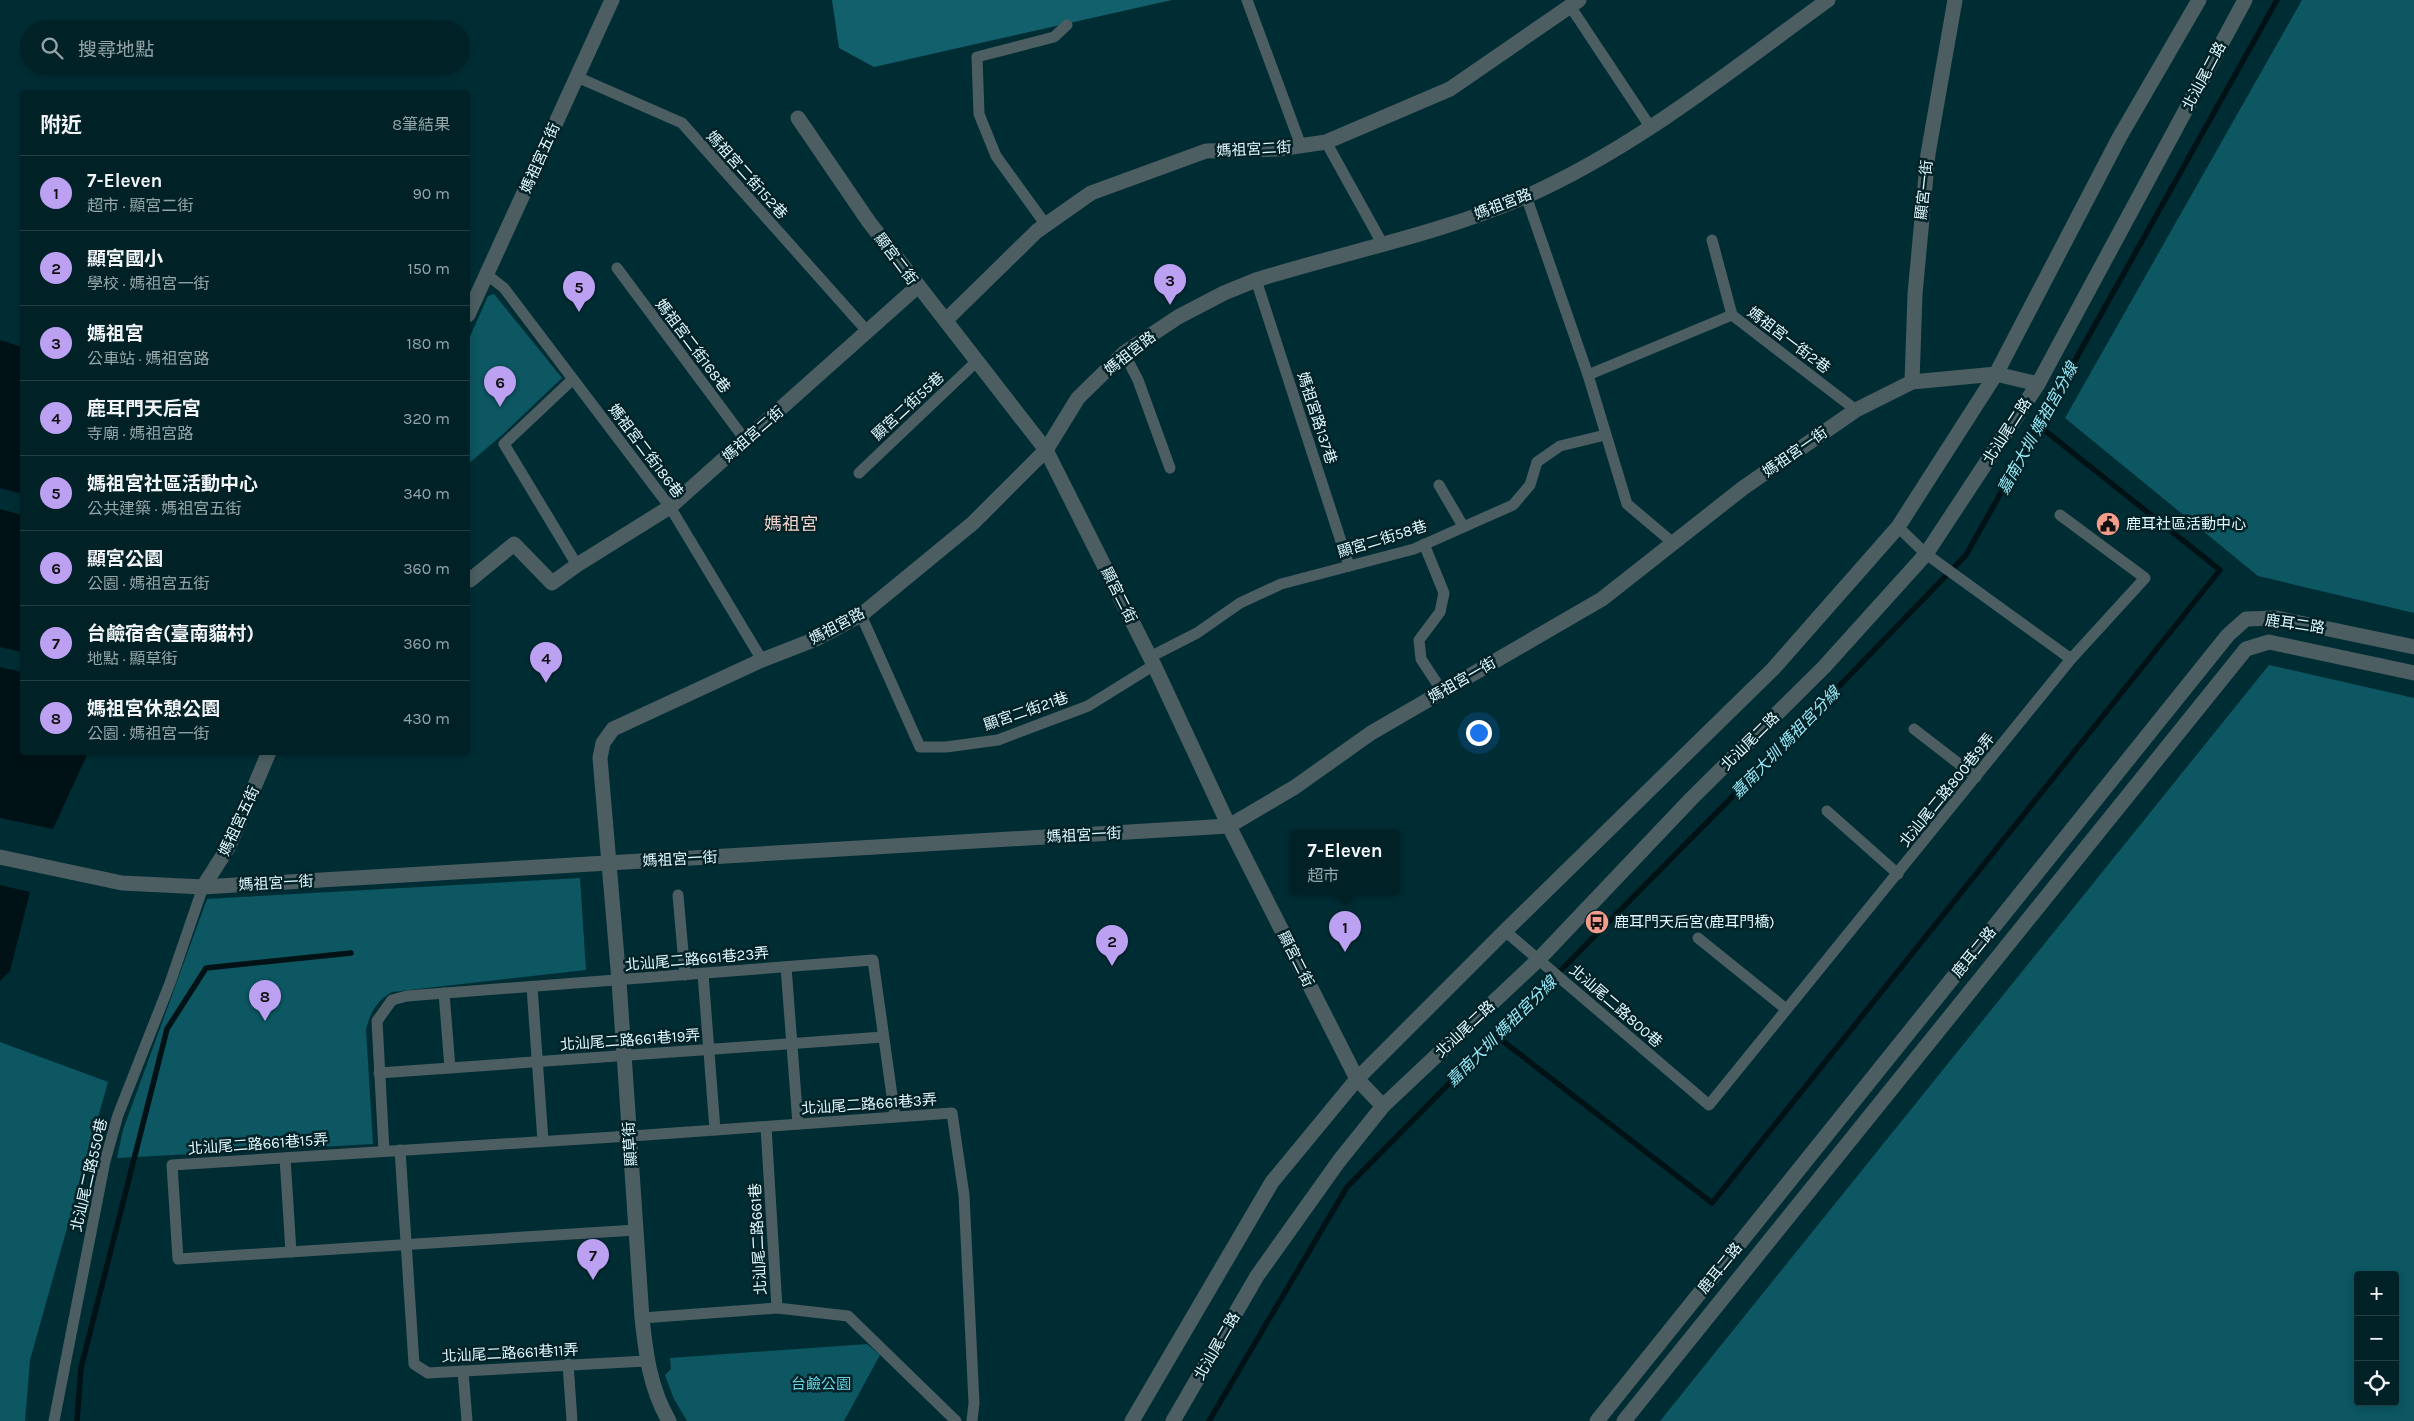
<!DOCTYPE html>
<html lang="zh-TW">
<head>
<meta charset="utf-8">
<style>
  :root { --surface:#002227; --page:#0e2f33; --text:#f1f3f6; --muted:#95a4a7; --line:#223f44; --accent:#bca0f2 }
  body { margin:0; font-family:Karla,"Noto Sans TC",sans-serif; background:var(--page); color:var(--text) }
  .controls { position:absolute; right:15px; bottom:15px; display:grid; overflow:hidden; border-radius:5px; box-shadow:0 2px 8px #0003 }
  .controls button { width:45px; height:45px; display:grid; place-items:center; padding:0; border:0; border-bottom:1px solid var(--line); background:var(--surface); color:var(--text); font:25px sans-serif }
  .you { position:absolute; left:1478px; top:732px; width:18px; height:18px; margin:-12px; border:4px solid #fff; border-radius:50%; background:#1a73e8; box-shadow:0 0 0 8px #1a73e833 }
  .badge { display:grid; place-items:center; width:32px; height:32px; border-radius:50%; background:var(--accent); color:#111; font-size:16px; font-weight:700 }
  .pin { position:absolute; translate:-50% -41px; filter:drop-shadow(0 1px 2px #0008) }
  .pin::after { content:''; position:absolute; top:26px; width:18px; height:15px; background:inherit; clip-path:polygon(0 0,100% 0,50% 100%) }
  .popup { position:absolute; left:1290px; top:830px; width:110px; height:65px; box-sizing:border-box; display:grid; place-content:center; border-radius:5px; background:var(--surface); filter:drop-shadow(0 1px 4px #0005); font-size:16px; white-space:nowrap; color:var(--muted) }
  .popup b { font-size:19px; color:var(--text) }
  .popup::after { content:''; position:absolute; left:50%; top:100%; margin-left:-10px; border:10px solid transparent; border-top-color:var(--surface) }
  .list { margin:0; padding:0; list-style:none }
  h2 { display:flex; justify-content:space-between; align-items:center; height:65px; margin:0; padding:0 20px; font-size:21px }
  h2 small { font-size:16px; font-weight:400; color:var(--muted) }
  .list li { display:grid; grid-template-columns:32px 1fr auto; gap:15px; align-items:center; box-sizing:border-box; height:75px; padding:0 20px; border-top:1px solid var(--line) }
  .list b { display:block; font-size:19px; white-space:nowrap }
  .list p { margin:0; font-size:16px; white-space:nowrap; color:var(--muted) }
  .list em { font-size:16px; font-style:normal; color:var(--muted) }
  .icon { flex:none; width:28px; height:28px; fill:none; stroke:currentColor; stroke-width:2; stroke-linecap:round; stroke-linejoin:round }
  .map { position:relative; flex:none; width:2414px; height:1421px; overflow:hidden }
  .search { position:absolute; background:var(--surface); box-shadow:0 2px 8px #0003; left:20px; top:20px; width:450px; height:55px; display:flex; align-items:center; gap:12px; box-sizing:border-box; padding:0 18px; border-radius:28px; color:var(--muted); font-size:19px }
  .panel { position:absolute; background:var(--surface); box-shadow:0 2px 8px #0003; left:20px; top:90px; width:450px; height:665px; border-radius:5px }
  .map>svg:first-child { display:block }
  .green { fill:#0c5762; fill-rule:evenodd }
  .forest { fill:#12606c }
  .water { fill:#001216 }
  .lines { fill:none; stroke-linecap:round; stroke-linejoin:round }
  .stream { stroke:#001216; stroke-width:5.5 }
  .service { stroke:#4c5e61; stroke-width:11 }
  .minor { stroke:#4c5e61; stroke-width:15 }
  .tertiary { stroke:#4c5e61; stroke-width:15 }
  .labels { text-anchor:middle; stroke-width:5; stroke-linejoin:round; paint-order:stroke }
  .street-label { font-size:15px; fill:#e2f8fd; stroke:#012227 }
  .poi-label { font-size:15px; fill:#e2f8fd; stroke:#012227; text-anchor:start }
  .park-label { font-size:15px; fill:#66d2e5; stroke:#012227 }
  .water-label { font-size:16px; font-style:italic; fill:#98e9f8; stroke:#012227 }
  .quarter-label { font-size:18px; fill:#f6d4cd; stroke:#012227 }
</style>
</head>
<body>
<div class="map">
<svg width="2414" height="1421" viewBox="0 0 2414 1421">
  <rect width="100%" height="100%" fill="#002d34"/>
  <g class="green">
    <polygon points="2302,0 2414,0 2414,613 2258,576 2065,418"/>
    <polygon points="494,294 562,378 501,436 468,464 468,341 488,296"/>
    <path d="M 2269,665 L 2414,698 L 2414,1421 L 1660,1421 ZM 2358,1275 L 2395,1275 L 2395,1402 L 2358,1402 Z"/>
    <path d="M 580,878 L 586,970 L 392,992 C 376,1001 371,1012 366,1029 L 373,1144 L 117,1158 L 123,1130 L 207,899 Z"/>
    <polygon points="0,1042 108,1082 30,1360 25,1421 0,1421"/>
    <polygon points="867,1344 880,1355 844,1421 687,1421 674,1399 665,1375 671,1369 670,1358"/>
  </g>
  <polygon class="forest" points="832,0 1172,0 874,67 839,48"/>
  <g class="water">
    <polygon points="0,340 22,347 22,494 0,488"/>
    <polygon points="0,509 22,515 22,652 0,647"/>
    <polygon points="0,667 22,672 22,752 88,753 53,829 0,818"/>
    <polygon points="0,885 30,892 10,971 0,981"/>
  </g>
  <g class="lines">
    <g class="stream">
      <polyline points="1495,1035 1712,1203 2220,570 2038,425"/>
      <polyline points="77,1421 81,1368 167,1029 206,968 351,953"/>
      <polyline points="1209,1421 1347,1187 1730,799 1966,555 2277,0"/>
    </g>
    <g class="service">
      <polyline points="1247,0 1301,146"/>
      <polyline points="1570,6 1651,128"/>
      <polyline points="577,77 682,123 867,331"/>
      <polyline points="1326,142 1382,243"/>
      <polyline points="1526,196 1588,375 1627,504 1672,542"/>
      <polyline points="1046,225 996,156 979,114 977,57 1054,37 1067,25"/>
      <polyline points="1712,240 1732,315"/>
      <polyline points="617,268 746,441"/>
      <polyline points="486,274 504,288 670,507 762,660"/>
      <polyline points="1256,280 1349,566"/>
      <polyline points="1124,353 1138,380 1170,468"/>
      <polyline points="1588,375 1732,315 1856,410"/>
      <polyline points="573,379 504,444 577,565"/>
      <polyline points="859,473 977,361"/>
      <polyline points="1439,485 1463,526"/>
      <polyline points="1898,527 1926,554 2071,659"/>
      <polyline points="1424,544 1444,593 1440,612 1419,640 1421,659 1442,691"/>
      <polyline points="861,615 920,747 946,747 998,740 1088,706 1154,665"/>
      <polyline points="1150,657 1197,633 1240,603 1281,584 1414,549 1513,505 1530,485 1537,462 1560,446 1605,435"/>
      <polyline points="1914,729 1976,777"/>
      <polyline points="1827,811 1898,874"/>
      <polyline points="678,895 685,975"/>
      <polyline points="1505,931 1709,1105 2071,659 2145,578 2060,515"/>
      <polyline points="1698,938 1786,1009"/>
      <polyline points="786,967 798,1124"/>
      <polyline points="703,974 715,1130"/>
      <polyline points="532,987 543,1141"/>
      <polyline points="444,993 450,1068"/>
      <polyline points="379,1073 883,1037"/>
      <polyline points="766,1127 777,1308 848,1316 956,1421"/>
      <polyline points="400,1150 414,1364 428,1373 646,1361"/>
      <polyline points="384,1151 377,1021 392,1000 407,996 873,960 895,1117"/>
      <polyline points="285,1158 291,1252"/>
      <polyline points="636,1230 178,1259 172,1165 646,1135 952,1113 964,1195 974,1403 972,1421"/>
      <polyline points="642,1318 777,1308"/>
      <polyline points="568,1364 572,1421"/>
      <polyline points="463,1371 467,1421"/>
      <polyline points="54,1421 105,1161 118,1115 170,983 203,887"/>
    </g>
    <g class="minor">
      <polyline points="798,118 869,222 1046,450 1154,665 1229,826 1357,1079 1383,1106"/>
      <polyline points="468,315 612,0"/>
      <polyline points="946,320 1037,231 1091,193 1206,151 1279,149 1326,142 1450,89 1579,0"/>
      <polyline points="1912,382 1915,294 1928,154 1955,0"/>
      <polyline points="468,577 470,580 514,544 552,583 577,565 670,507 917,287"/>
      <polyline points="0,857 122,883 203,887 1229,826 1295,787 1371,733 1602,599 1743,488 1856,410 1912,382 1996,374 2038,384"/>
      <polyline points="203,887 229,846 269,752"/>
      <path d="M 669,1421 C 650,1388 646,1355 642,1318 L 619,981 L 600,758 L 603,743 L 613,729 L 762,660 L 816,639 L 861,615 L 973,523 L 1046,450 L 1078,398 L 1124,353 L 1178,317 L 1224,293 L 1256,280 C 1345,252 1440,234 1527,196 C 1637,147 1731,70 1828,0"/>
      <polyline points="1597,1421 2228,635 2246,619 2276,618 2414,647"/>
      <polyline points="1624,1421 2246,649 2269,642 2414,673"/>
    </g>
    <g class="tertiary">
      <polyline points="1132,1421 1272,1182 1357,1079 1505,931 1773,669 1898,527 1996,374 2119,138 2199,0"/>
      <polyline points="1173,1421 1257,1276 1339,1161 1383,1106 1539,959 1691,799 1824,667 1926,554 2038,384 2245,0"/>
    </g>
  </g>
  <defs>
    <g id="civic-disc" transform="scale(1.25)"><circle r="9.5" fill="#f59d8d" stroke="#012227"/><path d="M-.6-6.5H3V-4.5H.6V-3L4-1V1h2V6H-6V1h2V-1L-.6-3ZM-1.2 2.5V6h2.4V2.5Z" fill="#111"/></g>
    <g id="bus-disc" transform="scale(1.25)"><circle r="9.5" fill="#f59d8d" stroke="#012227"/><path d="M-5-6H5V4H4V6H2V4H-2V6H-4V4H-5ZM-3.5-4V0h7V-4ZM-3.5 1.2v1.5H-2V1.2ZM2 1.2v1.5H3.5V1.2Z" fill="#111"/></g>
  </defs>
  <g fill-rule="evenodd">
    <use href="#civic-disc" x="2108" y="524"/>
    <use href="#bus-disc" x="1597" y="922"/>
  </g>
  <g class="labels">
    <g class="street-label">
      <text transform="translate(2204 76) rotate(-62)" y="5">北汕尾二路</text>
      <text transform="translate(1254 149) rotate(-3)" y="5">媽祖宮二街</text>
      <text transform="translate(540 158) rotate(-66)" y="5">媽祖宮五街</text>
      <text transform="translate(747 175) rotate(48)" y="5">媽祖宮二街152巷</text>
      <text transform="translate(1924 190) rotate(-84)" y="5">顯宮一街</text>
      <text transform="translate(1503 204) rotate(-21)" y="5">媽祖宮路</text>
      <text transform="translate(896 259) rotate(53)" y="5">顯宮二街</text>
      <text transform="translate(1789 340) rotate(37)" y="5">媽祖宮一街2巷</text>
      <text transform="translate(693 346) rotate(53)" y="5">媽祖宮二街168巷</text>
      <text transform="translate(1130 353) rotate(-38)" y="5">媽祖宮路</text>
      <text transform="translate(908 406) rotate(-43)" y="5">顯宮二街55巷</text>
      <text transform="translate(1317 418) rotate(72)" y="5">媽祖宮路137巷</text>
      <text transform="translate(2007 431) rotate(-57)" y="5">北汕尾二路</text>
      <text transform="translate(753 434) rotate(-41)" y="5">媽祖宮二街</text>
      <text transform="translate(646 451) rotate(53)" y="5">媽祖宮二街186巷</text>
      <text transform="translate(1795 452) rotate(-35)" y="5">媽祖宮一街</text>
      <text transform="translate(1382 539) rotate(-17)" y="5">顯宮二街58巷</text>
      <text transform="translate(1119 595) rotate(63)" y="5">顯宮二街</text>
      <text transform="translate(2295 624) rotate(8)" y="5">鹿耳二路</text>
      <text transform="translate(837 626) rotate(-28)" y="5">媽祖宮路</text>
      <text transform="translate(1462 680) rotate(-30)" y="5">媽祖宮一街</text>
      <text transform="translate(1026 711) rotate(-19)" y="5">顯宮二街21巷</text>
      <text transform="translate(1750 741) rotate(-45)" y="5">北汕尾二路</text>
      <text transform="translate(1947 790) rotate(-51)" y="5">北汕尾二路800巷9弄</text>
      <text transform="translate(239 821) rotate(-65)" y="5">媽祖宮五街</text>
      <text transform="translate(1084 835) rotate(-3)" y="5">媽祖宮一街</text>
      <text transform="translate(680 859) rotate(-3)" y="5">媽祖宮一街</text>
      <text transform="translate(276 883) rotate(-3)" y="5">媽祖宮一街</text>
      <text transform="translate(1974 952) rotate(-51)" y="5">鹿耳二路</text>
      <text transform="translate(697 959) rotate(-5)" y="5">北汕尾二路661巷23弄</text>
      <text transform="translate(1296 959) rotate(63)" y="5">顯宮二街</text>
      <text transform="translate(1616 1006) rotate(41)" y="5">北汕尾二路800巷</text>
      <text transform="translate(1465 1029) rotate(-43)" y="5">北汕尾二路</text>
      <text transform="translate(630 1040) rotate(-4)" y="5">北汕尾二路661巷19弄</text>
      <text transform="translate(869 1104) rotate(-4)" y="5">北汕尾二路661巷3弄</text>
      <text transform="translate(258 1144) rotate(-4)" y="5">北汕尾二路661巷15弄</text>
      <text transform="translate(630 1144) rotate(-94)" y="5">顯草街</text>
      <text transform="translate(89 1175) rotate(-77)" y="5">北汕尾二路550巷</text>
      <text transform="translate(758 1239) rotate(-93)" y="5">北汕尾二路661巷</text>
      <text transform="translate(1720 1268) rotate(-51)" y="5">鹿耳二路</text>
      <text transform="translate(1217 1346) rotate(-60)" y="5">北汕尾二路</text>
      <text transform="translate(510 1353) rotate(-3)" y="5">北汕尾二路661巷11弄</text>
    </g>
    <g class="poi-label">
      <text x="2126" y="529">鹿耳社區活動中心</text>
      <text x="1614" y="927">鹿耳門天后宮(鹿耳門橋)</text>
    </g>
    <g class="park-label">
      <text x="821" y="1389">台鹼公園</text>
    </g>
    <g class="water-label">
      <text transform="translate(2037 428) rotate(-61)" y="6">嘉南大圳 媽祖宮分線</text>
      <text transform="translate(1785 742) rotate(-46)" y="6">嘉南大圳 媽祖宮分線</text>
      <text transform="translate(1501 1031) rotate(-45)" y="6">嘉南大圳 媽祖宮分線</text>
    </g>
    <g class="quarter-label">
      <text x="791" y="530">媽祖宮</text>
    </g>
  </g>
</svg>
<div class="controls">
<button>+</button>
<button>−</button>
<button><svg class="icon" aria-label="locate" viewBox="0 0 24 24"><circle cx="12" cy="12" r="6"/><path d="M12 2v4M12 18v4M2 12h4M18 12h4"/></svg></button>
</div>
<div class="you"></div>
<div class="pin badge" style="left:1345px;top:952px">1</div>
<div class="popup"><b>7-Eleven</b>超市</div>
<div class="pin badge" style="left:1112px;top:966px">2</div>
<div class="pin badge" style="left:1170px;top:305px">3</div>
<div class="pin badge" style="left:546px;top:683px">4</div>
<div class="pin badge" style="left:579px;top:312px">5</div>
<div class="pin badge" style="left:500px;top:407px">6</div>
<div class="pin badge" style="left:593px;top:1280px">7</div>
<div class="pin badge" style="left:265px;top:1021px">8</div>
<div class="search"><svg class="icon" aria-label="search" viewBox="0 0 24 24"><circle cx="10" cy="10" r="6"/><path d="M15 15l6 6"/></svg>搜尋地點</div>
<section class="panel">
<h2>附近<small>8筆結果</small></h2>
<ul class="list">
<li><span class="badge">1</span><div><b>7-Eleven</b><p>超市 · 顯宮二街</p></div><em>90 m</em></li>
<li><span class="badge">2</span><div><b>顯宮國小</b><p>學校 · 媽祖宮一街</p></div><em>150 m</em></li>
<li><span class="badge">3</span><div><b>媽祖宮</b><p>公車站 · 媽祖宮路</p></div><em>180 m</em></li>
<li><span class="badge">4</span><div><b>鹿耳門天后宮</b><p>寺廟 · 媽祖宮路</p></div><em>320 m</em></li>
<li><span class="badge">5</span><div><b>媽祖宮社區活動中心</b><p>公共建築 · 媽祖宮五街</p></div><em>340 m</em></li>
<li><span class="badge">6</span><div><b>顯宮公園</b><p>公園 · 媽祖宮五街</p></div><em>360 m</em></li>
<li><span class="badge">7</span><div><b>台鹼宿舍(臺南貓村)</b><p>地點 · 顯草街</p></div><em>360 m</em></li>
<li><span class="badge">8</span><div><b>媽祖宮休憩公園</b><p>公園 · 媽祖宮一街</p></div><em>430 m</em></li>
</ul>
</section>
</div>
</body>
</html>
